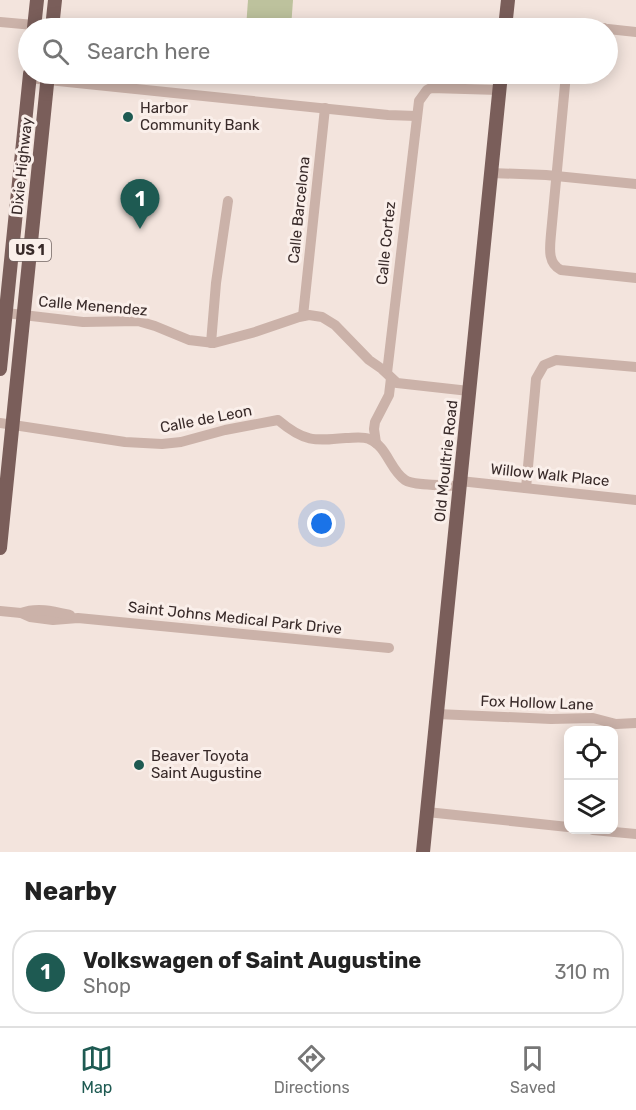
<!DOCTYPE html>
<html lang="en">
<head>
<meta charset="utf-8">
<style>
  :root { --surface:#fff; --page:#f2f2f2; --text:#222; --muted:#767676; --line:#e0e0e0; --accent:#1e5a52 }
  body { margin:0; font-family:Rubik,sans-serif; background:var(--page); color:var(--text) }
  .controls { position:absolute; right:18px; bottom:18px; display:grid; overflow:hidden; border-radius:12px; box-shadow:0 3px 15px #0003 }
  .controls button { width:54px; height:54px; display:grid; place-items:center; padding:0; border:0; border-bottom:2px solid var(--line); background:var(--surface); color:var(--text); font:30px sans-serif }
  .you { position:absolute; left:322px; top:524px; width:21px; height:21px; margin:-15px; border:4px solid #fff; border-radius:50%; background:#1a73e8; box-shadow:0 0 0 9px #1a73e833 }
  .badge { display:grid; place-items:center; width:39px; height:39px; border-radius:50%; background:var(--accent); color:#fff; font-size:20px; font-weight:700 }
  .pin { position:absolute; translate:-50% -50px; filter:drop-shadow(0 2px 3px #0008) }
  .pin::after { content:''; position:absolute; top:32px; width:21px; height:18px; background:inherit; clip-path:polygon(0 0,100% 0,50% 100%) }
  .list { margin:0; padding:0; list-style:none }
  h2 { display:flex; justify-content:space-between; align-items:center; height:78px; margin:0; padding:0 24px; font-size:26px }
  h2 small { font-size:20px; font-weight:400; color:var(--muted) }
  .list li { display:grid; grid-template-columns:39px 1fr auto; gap:18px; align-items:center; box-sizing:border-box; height:84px; margin:0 12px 12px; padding:0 12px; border:2px solid var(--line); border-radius:24px }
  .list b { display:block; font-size:22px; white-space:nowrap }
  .list p { margin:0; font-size:20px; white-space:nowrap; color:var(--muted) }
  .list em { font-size:20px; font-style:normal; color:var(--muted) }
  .icon { flex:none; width:33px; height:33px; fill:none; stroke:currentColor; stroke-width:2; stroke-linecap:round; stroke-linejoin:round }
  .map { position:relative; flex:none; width:636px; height:852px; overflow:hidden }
  .search { position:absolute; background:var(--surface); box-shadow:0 3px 15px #0003; left:18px; right:18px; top:18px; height:66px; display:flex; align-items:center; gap:15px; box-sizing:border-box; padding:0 21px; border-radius:33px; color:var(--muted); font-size:22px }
  .sheet { height:174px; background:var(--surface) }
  nav { display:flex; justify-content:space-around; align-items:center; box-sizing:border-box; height:84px; border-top:2px solid var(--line); background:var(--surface); font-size:16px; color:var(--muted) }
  nav a { display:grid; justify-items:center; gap:3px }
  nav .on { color:var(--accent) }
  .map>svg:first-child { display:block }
  .green { fill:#bdc29d }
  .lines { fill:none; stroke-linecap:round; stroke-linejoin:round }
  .minor { stroke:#cbb2a9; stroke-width:10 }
  .major { stroke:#7a5e5a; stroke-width:14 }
  .poi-dot { fill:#1e5a52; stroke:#faefea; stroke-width:2 }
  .labels { text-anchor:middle; stroke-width:6; stroke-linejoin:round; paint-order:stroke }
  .shield { fill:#faefea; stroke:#726563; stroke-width:1.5 }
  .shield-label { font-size:14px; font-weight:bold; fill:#382a29 }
  .poi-label { font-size:15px; fill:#382a29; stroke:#faefea; text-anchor:start }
  .street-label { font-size:15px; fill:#382a29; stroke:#faefea }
</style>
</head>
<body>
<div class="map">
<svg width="636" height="852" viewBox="0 0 636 852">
  <rect width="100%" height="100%" fill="#f3e4dd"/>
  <polygon class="green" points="248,0 293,0 291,28 246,28"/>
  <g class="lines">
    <g class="minor">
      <polyline points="0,22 34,25"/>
      <polyline points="584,28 604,28"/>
      <polyline points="608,29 636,32"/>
      <path d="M 566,74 L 551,234 C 550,247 547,263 561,270 L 636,278"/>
      <polyline points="29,78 388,115 416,116"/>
      <polyline points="491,173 546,175 636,184"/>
      <polyline points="6,313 83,322 138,321 155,326 189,340 214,343 255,332 299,317 309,315 322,317 335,325 369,360 382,369 397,383 469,391"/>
      <polyline points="303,316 325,108"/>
      <polyline points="211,343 216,283 228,201"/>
      <polyline points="387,373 419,101 427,90 431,88 499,90"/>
      <path d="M 0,423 L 125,442 L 162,444 L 181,442 L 225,430 L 278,420 C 304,442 314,441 346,438 C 353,438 362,436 369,439 C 387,446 390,470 405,480 C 414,486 448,485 460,486"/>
      <polyline points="376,443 374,429 375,422 389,395 391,378"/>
      <polyline points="460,481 636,500"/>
      <polyline points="526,488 535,391 536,379 544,365 556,360 636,367"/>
      <polyline points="0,611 21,613 30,617 53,620 78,618 389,648"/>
      <path d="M 21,613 C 37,607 53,611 70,615"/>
      <polyline points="437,714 551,719 593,718 616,724 636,723"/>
      <polyline points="427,812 568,827"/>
      <polyline points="593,830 636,834"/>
    </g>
    <g class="major">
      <polyline points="34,28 37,0"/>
      <polyline points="52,28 55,0"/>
      <polyline points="505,28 508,0"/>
      <polyline points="0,369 30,74"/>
      <polyline points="0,548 48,74"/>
      <polyline points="423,852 501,74"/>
    </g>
  </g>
  <g class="poi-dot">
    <circle cx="128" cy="117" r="6"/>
    <circle cx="139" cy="765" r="6"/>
  </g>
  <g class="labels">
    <rect class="shield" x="9" y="239" width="42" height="22" rx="4.5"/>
    <g class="shield-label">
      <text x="30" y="255">US 1</text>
    </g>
    <g class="poi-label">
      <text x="140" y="113">Harbor<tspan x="140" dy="17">Community Bank</tspan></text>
      <text x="151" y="761">Beaver Toyota<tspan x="151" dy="17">Saint Augustine</tspan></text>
    </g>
    <g class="street-label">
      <text transform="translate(22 166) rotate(-84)" y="5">Dixie Highway</text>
      <text transform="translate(299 210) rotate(-84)" y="5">Calle Barcelona</text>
      <text transform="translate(386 243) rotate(-84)" y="5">Calle Cortez</text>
      <text transform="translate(93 306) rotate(5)" y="5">Calle Menendez</text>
      <text transform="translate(206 419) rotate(-11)" y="5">Calle de Leon</text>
      <text transform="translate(446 461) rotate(-84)" y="5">Old Moultrie Road</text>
      <text transform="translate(550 475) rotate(6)" y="5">Willow Walk Place</text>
      <text transform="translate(235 618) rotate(6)" y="5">Saint Johns Medical Park Drive</text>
      <text transform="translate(537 703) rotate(2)" y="5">Fox Hollow Lane</text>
    </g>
  </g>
</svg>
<div class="controls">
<button><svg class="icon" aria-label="locate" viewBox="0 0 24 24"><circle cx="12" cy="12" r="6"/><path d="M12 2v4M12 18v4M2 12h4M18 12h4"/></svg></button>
<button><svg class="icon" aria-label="layers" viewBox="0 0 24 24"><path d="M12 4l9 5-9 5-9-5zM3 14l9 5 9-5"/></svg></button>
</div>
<div class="you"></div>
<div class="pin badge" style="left:140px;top:229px">1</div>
<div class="search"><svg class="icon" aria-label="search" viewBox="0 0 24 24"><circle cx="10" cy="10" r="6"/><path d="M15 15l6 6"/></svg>Search here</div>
</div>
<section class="sheet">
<h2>Nearby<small></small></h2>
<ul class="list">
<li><span class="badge">1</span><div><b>Volkswagen of Saint Augustine</b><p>Shop</p></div><em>310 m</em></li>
</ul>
</section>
<nav>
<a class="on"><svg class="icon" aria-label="map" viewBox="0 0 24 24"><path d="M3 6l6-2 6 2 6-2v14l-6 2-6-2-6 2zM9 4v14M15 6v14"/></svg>Map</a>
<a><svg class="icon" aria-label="directions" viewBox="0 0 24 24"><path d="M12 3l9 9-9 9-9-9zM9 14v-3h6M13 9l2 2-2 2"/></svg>Directions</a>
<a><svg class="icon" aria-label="saved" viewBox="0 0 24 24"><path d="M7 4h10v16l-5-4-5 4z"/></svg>Saved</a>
</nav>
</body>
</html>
